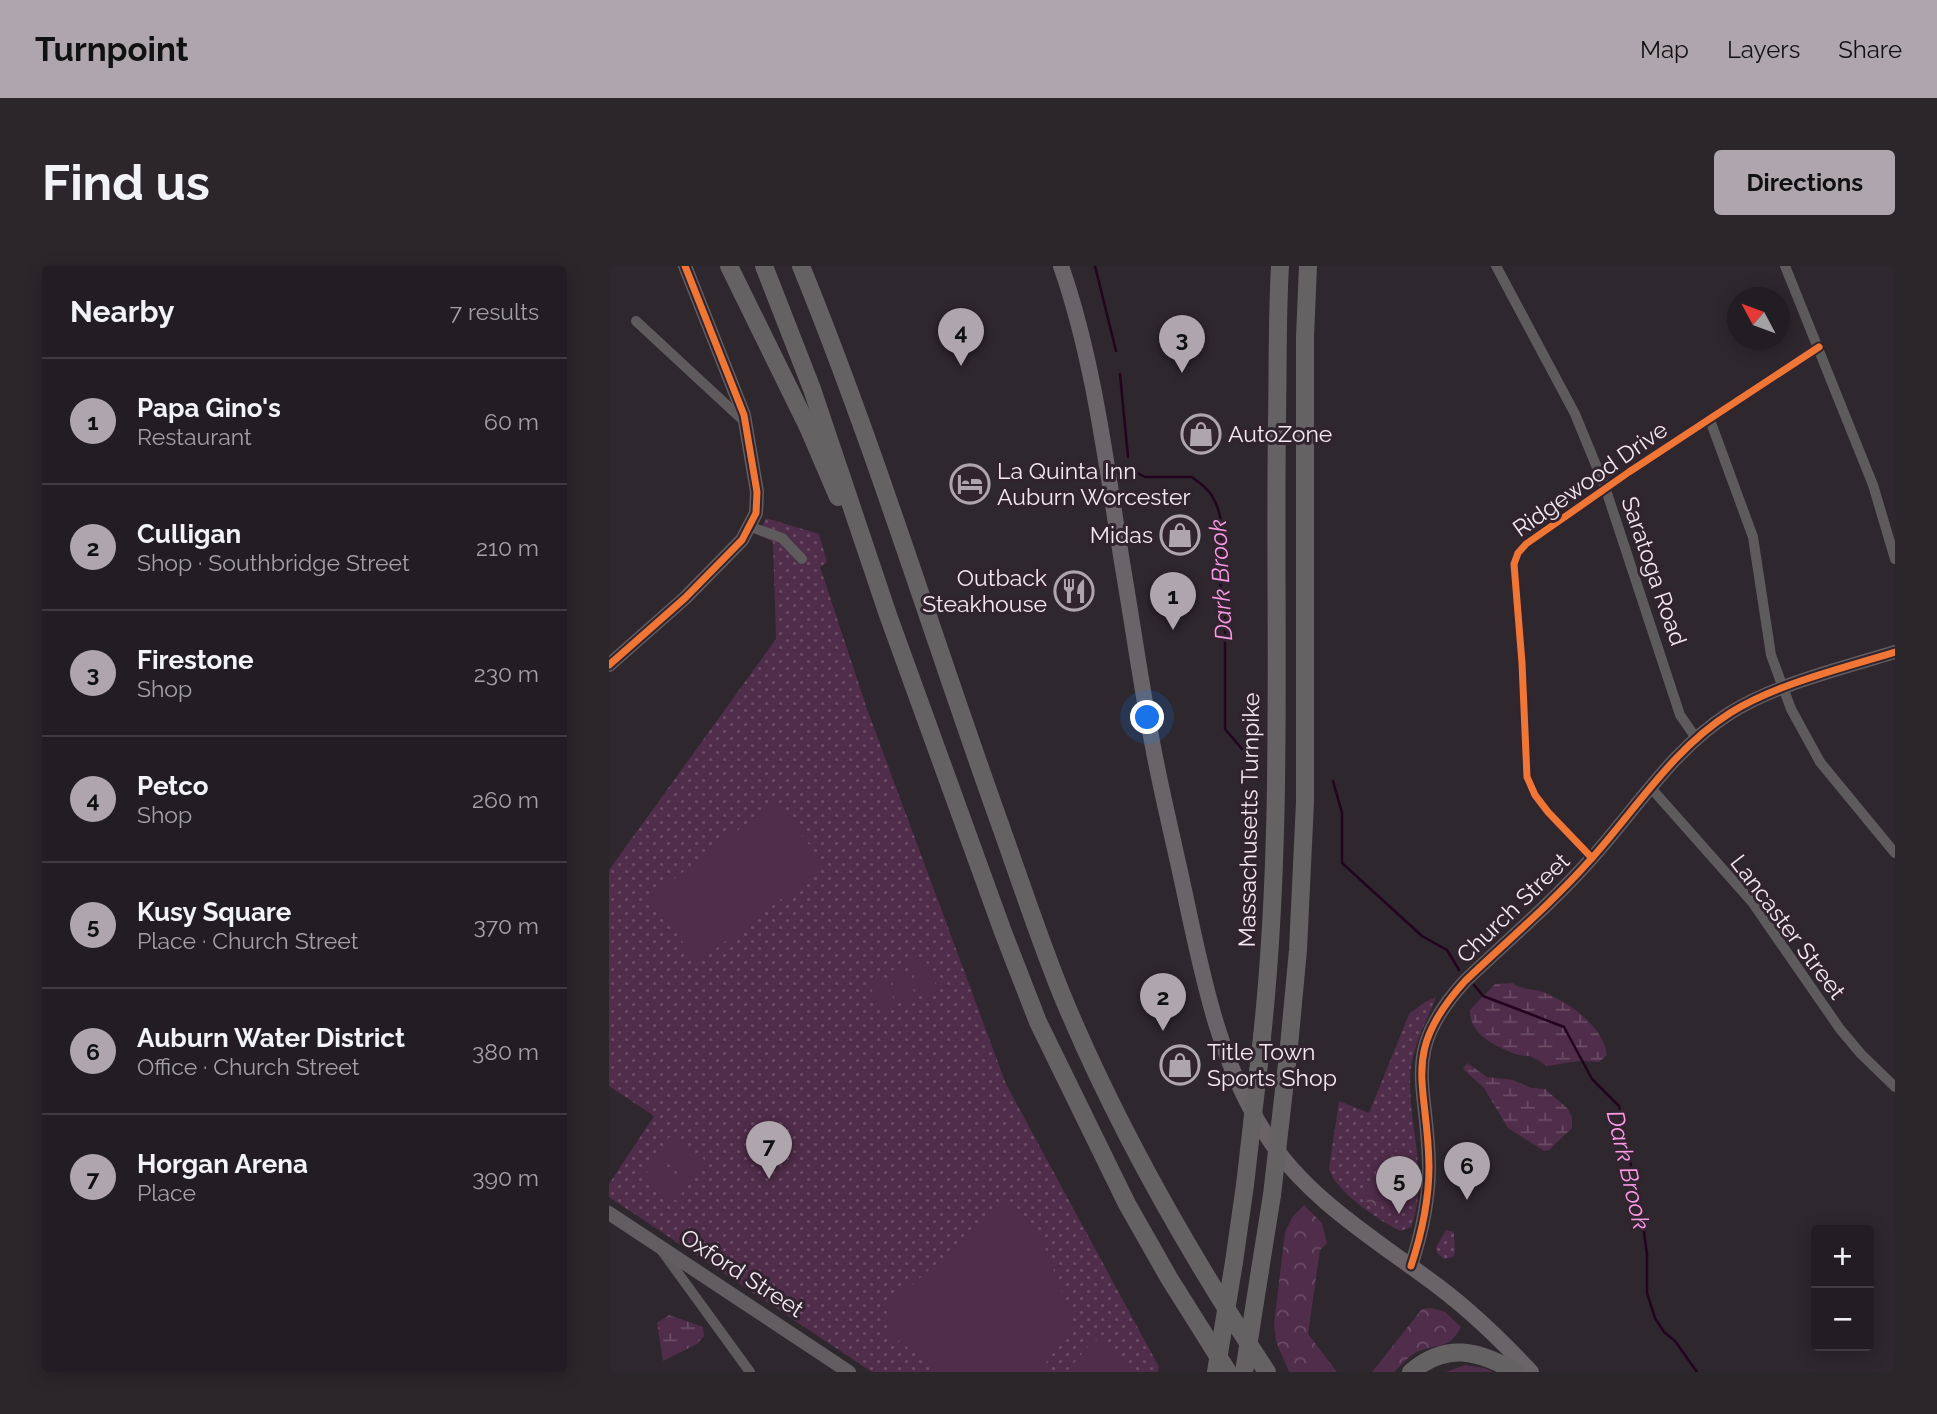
<!DOCTYPE html>
<html lang="en">
<head>
<meta charset="utf-8">
<style>
  :root { --surface:#221d22; --page:#2a262a; --text:#f1f3f6; --muted:#a2a2a5; --line:#3f3b40; --accent:#aea6ac }
  body { margin:0; font-family:Raleway,sans-serif; background:var(--page); color:var(--text) }
  .controls { position:absolute; right:21px; bottom:21px; display:grid; overflow:hidden; border-radius:7px; box-shadow:0 4px 18px #0003 }
  .controls button { width:63px; height:63px; display:grid; place-items:center; padding:0; border:0; border-bottom:2px solid var(--line); background:var(--surface); color:var(--text); font:35px sans-serif }
  .compass { position:absolute; left:1118px; top:21px; width:63px; height:63px; border-radius:50%; background:var(--surface); box-shadow:0 4px 18px #0003; rotate:311deg }
  .you { position:absolute; left:539px; top:452px; width:24px; height:24px; margin:-18px; border:5px solid #fff; border-radius:50%; background:#1a73e8; box-shadow:0 0 0 10px #1a73e833 }
  .badge { display:grid; place-items:center; width:46px; height:46px; border-radius:50%; background:var(--accent); color:#111; font-size:23px; font-weight:700 }
  .pin { position:absolute; translate:-50% -58px; filter:drop-shadow(0 2px 4px #0008) }
  .pin::after { content:''; position:absolute; top:37px; width:24px; height:21px; background:inherit; clip-path:polygon(0 0,100% 0,50% 100%) }
  .list { margin:0; padding:0; list-style:none }
  h2 { display:flex; justify-content:space-between; align-items:center; height:91px; margin:0; padding:0 28px; font-size:30px }
  h2 small { font-size:23px; font-weight:400; color:var(--muted) }
  .list li { display:grid; grid-template-columns:46px 1fr auto; gap:21px; align-items:center; box-sizing:border-box; height:126px; padding:0 28px; border-top:2px solid var(--line) }
  .list b { display:block; font-size:26px; white-space:nowrap }
  .list p { margin:0; font-size:23px; white-space:nowrap; color:var(--muted) }
  .list em { font-size:23px; font-style:normal; color:var(--muted) }
  .map { position:relative; flex:none; width:1286px; height:1106px; overflow:hidden; border-radius:7px }
  header { display:flex; align-items:center; gap:42px; box-sizing:border-box; height:98px; padding:0 35px; background:var(--accent); color:#111 }
  header strong { font-size:33px }
  nav { display:flex; gap:38px; margin-inline-start:auto; font-size:24px }
  .intro { display:flex; align-items:center; justify-content:space-between; box-sizing:border-box; height:168px; padding:0 42px }
  h1 { margin:0; font-size:49px }
  .button { padding:18px 32px; border-radius:7px; background:var(--accent); color:#111; font-size:24px; font-weight:700 }
  main { display:flex; gap:42px; padding:0 42px }
  aside { flex:1; background:var(--surface); border-radius:7px; box-shadow:0 4px 18px #0003 }
  .map>svg:first-child { display:block }
  .grass { fill:url(#grass-dots); fill-rule:evenodd }
  .forest { fill:url(#forest-crowns) }
  .wetland { fill:url(#wetland-marsh) }
  .pitch { fill:#502d4a }
  .lines { fill:none; stroke-linecap:round; stroke-linejoin:round }
  .stream { stroke:#22041e; stroke-width:2.5 }
  .street { stroke:#5e5b5d; stroke-width:10 }
  .secondary { stroke:#615d60; stroke-width:14 }
  .primary { stroke:#6a6468; stroke-width:16 }
  .highway { stroke:#656264; stroke-width:18 }
  .highway-bridge { stroke:#656264; stroke-width:18 }
  .cycleway-casing { stroke:#31242e; stroke-width:11 }
  .cycleway { stroke:#f07635; stroke-width:7 }
  .labels { text-anchor:middle; stroke-width:6; stroke-linejoin:round; paint-order:stroke }
  .poi-label { font-size:23px; fill:#f3eaf1; stroke:#31242e; text-anchor:start }
  .street-label { font-size:23px; fill:#f3eaf1; stroke:#31242e }
  .water-label { font-size:24px; font-style:italic; fill:#fa9ae7; stroke:#31242e }
</style>
</head>
<body>
<header>
<strong>Turnpoint</strong>
<nav><a>Map</a><a>Layers</a><a>Share</a></nav>
</header>
<div class="intro"><h1>Find us</h1><a class="button">Directions</a></div>
<main>
<aside>
<h2>Nearby<small>7 results</small></h2>
<ul class="list">
<li><span class="badge">1</span><div><b>Papa Gino's</b><p>Restaurant</p></div><em>60 m</em></li>
<li><span class="badge">2</span><div><b>Culligan</b><p>Shop · Southbridge Street</p></div><em>210 m</em></li>
<li><span class="badge">3</span><div><b>Firestone</b><p>Shop</p></div><em>230 m</em></li>
<li><span class="badge">4</span><div><b>Petco</b><p>Shop</p></div><em>260 m</em></li>
<li><span class="badge">5</span><div><b>Kusy Square</b><p>Place · Church Street</p></div><em>370 m</em></li>
<li><span class="badge">6</span><div><b>Auburn Water District</b><p>Office · Church Street</p></div><em>380 m</em></li>
<li><span class="badge">7</span><div><b>Horgan Arena</b><p>Place</p></div><em>390 m</em></li>
</ul>
</aside>
<div class="map">
<svg width="1286" height="1106" viewBox="0 0 1286 1106">
  <defs>
    <pattern id="grass-dots" width="8" height="8" patternUnits="userSpaceOnUse" patternTransform="scale(1.75)"><rect width="8" height="8" fill="#502d4a"/><path d="M2 2h.1M6 6h.1" fill="none" stroke="#6a4c65" stroke-width="1.8" stroke-linecap="round"/></pattern>
    <pattern id="forest-crowns" width="20" height="18" patternUnits="userSpaceOnUse" patternTransform="scale(1.75)"><rect width="20" height="18" fill="#502d4a"/><path d="M2 6a3 3 0 1 1 6 0M12 15a3 3 0 1 1 6 0" fill="none" stroke="#6a4c65"/></pattern>
    <pattern id="wetland-marsh" width="20" height="14" patternUnits="userSpaceOnUse" patternTransform="scale(1.75)"><rect width="20" height="14" fill="#502d4a"/><path d="M1 5h8M5 5V1M11 12h8M15 12V8" fill="none" stroke="#6a4c65"/></pattern>
  </defs>
  <rect width="100%" height="100%" fill="#2e272d"/>
  <g class="grass">
    <polygon points="157,252 210,268 218,296 211,301 258,443 397,818 550,1101 549,1106 263,1106 0,931 0,918 45,850 0,820 0,604 167,373 164,276 149,269"/>
    <path d="M 827,731 C 816,760 801,782 801,817 C 801,865 820,913 802,961 L 792,965 C 773,957 724,924 720,902 L 730,835 L 760,847 L 800,748 L 816,736 ZM 791,883 L 799,885 L 755,926 L 772,901 Z"/>
    <polygon points="837,964 845,966 846,987 844,991 835,993 828,987 827,981"/>
  </g>
  <g class="forest">
    <path d="M 791,883 L 799,885 L 802,888 C 806,923 806,942 764,940 L 755,934 C 755,916 776,892 791,883 Z"/>
    <polygon points="695,939 713,957 718,977 711,984 699,1068 728,1106 680,1106 667,1075 665,1058 676,966 684,950"/>
    <path d="M 823,1042 L 836,1046 L 852,1061 C 841,1084 826,1077 806,1087 C 799,1091 791,1100 785,1106 L 763,1106 L 813,1043 Z"/>
    <polygon points="856,1099 875,1102 884,1106 837,1106"/>
  </g>
  <g class="wetland">
    <path d="M 904,717 C 912,724 921,722 931,725 C 957,734 994,759 998,789 L 990,796 L 970,795 L 938,800 C 933,797 928,793 923,791 C 918,789 911,790 906,788 C 886,780 860,768 861,744 L 886,718 Z"/>
    <polygon points="858,797 878,811 904,814 923,822 936,823 959,843 963,851 963,862 940,884 935,885 899,862 875,822 854,803"/>
    <polygon points="60,1049 94,1061 95,1070 88,1078 54,1095 48,1057"/>
  </g>
  <g class="pitch">
    <polygon points="167,535 216,600 89,696 40,632"/>
    <polygon points="315,691 329,724 314,731 299,697"/>
    <polygon points="294,700 308,733 293,740 279,706"/>
    <polygon points="274,708 288,742 273,748 259,715"/>
    <polygon points="60,871 95,893 82,912 47,891"/>
    <polygon points="46,894 80,916 68,935 33,914"/>
    <polygon points="401,935 424,961 438,986 465,1059 430,1106 331,1106 282,1069 275,1052 285,1034"/>
    <polygon points="486,1073 508,1089 524,1106 457,1106"/>
  </g>
  <g class="lines">
    <g class="stream">
      <polyline points="486,0 507,85"/>
      <polyline points="511,108 519,191"/>
      <path d="M 523,204 L 536,211 L 583,211 C 590,217 599,222 603,230 C 624,263 602,305 616,342 L 616,463 L 633,483"/>
      <polyline points="724,515 733,547 733,597 813,670 838,684 850,704"/>
      <polyline points="865,719 874,730 955,761 983,813 1010,840 1034,960 1038,988 1038,1027 1046,1052 1055,1066 1066,1075 1088,1106"/>
    </g>
    <g class="street">
      <polyline points="887,0 966,148 996,221 1071,449 1087,472"/>
      <polyline points="1176,0 1264,219 1286,293"/>
      <polyline points="27,55 136,156"/>
      <polyline points="1101,154 1144,271 1162,389 1182,443 1211,496 1286,587"/>
      <polyline points="142,261 173,272 193,293"/>
      <polyline points="1042,522 1143,636 1231,763 1252,788 1286,821"/>
      <polyline points="983,592 939,546 926,529 918,511 913,397 905,298 909,287 917,278 1020,206 1210,81"/>
      <polyline points="53,985 141,1106"/>
    </g>
    <g class="secondary">
      <polyline points="0,399 76,332 133,274 147,247 148,226 135,149 76,0"/>
      <polyline points="0,947 240,1106"/>
      <path d="M 802,1000 C 813,967 820,935 820,900 C 819,816 790,788 856,715 C 898,675 944,636 982,593 C 1027,543 1064,483 1121,447 C 1167,418 1234,402 1286,386"/>
    </g>
    <path class="primary" d="M 452,0 C 485,95 497,197 513,296 C 523,354 531,412 542,470 C 551,521 564,572 575,624 C 593,707 609,794 656,867 C 697,933 769,975 830,1021 C 863,1046 893,1075 922,1106"/>
    <g class="highway">
      <polyline points="120,0 199,161 229,231"/>
      <polyline points="155,0 203,123 279,349 394,666 429,756 518,938 560,1012 619,1106"/>
      <path d="M 192,0 C 265,179 322,365 387,547 C 409,608 429,670 453,729 C 508,862 579,986 658,1106"/>
      <path d="M 653,771 C 675,566 665,360 668,154 C 669,103 668,51 671,0"/>
      <polyline points="680,780 689,684 696,536 696,71 699,0"/>
      <polyline points="625,996 636,919"/>
      <polyline points="651,1004 663,929"/>
      <path d="M 802,1106 C 837,1076 869,1084 907,1106"/>
    </g>
    <g class="highway-bridge">
      <polyline points="636,919 653,771"/>
      <polyline points="663,929 680,780"/>
      <polyline points="607,1106 625,996"/>
      <polyline points="635,1106 651,1004"/>
    </g>
    <g class="cycleway-casing">
      <g id="cycleway">
        <polyline points="0,399 76,332 133,274 147,247 148,226 135,149 76,0"/>
        <polyline points="983,592 939,546 926,529 918,511 913,397 905,298 909,287 917,278 1020,206 1210,81"/>
        <path d="M 802,1000 C 813,967 820,935 820,900 C 819,816 790,788 856,715 C 898,675 944,636 982,593 C 1027,543 1064,483 1121,447 C 1167,418 1234,402 1286,386"/>
      </g>
    </g>
    <use href="#cycleway" class="cycleway"/>
  </g>
  <defs>
    <g id="shop-ring" transform="scale(2.0125)"><circle r="9.5" fill="#31242e" stroke="#aea6ac" stroke-width="1.5"/><path d="M-5-2.5h2.3a2.7 3.5 0 0 1 5.4 0H5L5.5 6h-11ZM-1.5-2.5h3a1.5 2.3 0 0 0-3 0Z" fill="#aea6ac"/></g>
    <g id="hotel-ring" transform="scale(2.0125)"><circle r="9.5" fill="#31242e" stroke="#aea6ac" stroke-width="1.5"/><path d="M-6-4.5h1.5V1H6V5H4.5V3h-9V5H-6ZM-4 0a1.8 1.8 0 1 1 3.6 0ZM.5 0V-2.5h3Q6-2.5 6 0Z" fill="#aea6ac"/></g>
    <g id="restaurant-ring" transform="scale(2.0125)"><circle r="9.5" fill="#31242e" stroke="#aea6ac" stroke-width="1.5"/><path d="M-5-6h1v4h1v-4h1v4h1v-4h1v5L-1.5 .5V6h-2V.5L-5-1ZM5-6V6H3V1.5H1.5Q1.5-4 5-6Z" fill="#aea6ac"/></g>
  </defs>
  <g fill-rule="evenodd">
    <use href="#shop-ring" x="592" y="168"/>
    <use href="#hotel-ring" x="361" y="218"/>
    <use href="#shop-ring" x="571" y="269"/>
    <use href="#restaurant-ring" x="465" y="325"/>
    <use href="#shop-ring" x="571" y="799"/>
  </g>
  <g class="labels">
    <g class="poi-label">
      <text x="619" y="176">AutoZone</text>
      <text x="388" y="213">La Quinta Inn<tspan x="388" dy="26">Auburn Worcester</tspan></text>
      <text x="544" y="277" text-anchor="end">Midas</text>
      <text x="438" y="320" text-anchor="end">Outback<tspan x="438" dy="26">Steakhouse</tspan></text>
      <text x="598" y="794">Title Town<tspan x="598" dy="26">Sports Shop</tspan></text>
    </g>
    <g class="street-label">
      <text transform="translate(981 213) rotate(-35)" y="8">Ridgewood Drive</text>
      <text transform="translate(1045 305) rotate(71)" y="8">Saratoga Road</text>
      <text transform="translate(640 554) rotate(-89)" y="8">Massachusetts Turnpike</text>
      <text transform="translate(904 642) rotate(-44)" y="8">Church Street</text>
      <text transform="translate(1179 661) rotate(53)" y="8">Lancaster Street</text>
      <text transform="translate(133 1007) rotate(33)" y="8">Oxford Street</text>
    </g>
    <g class="water-label">
      <text transform="translate(612 314) rotate(-93)" y="8">Dark Brook</text>
      <text transform="translate(1019 904) rotate(77)" y="8">Dark Brook</text>
    </g>
  </g>
</svg>
<div class="controls">
<button>+</button>
<button>−</button>
</div>
<svg class="compass" viewBox="-18 -18 36 36"><path d="M0-13l5 13h-10z" fill="#e53935"/><path d="M0 13l5-13h-10z" fill="#a2a2a5"/></svg>
<div class="you"></div>
<div class="pin badge" style="left:564px;top:364px">1</div>
<div class="pin badge" style="left:554px;top:765px">2</div>
<div class="pin badge" style="left:573px;top:107px">3</div>
<div class="pin badge" style="left:352px;top:100px">4</div>
<div class="pin badge" style="left:790px;top:948px">5</div>
<div class="pin badge" style="left:858px;top:934px">6</div>
<div class="pin badge" style="left:160px;top:913px">7</div>
</div>
</main>
</body>
</html>
